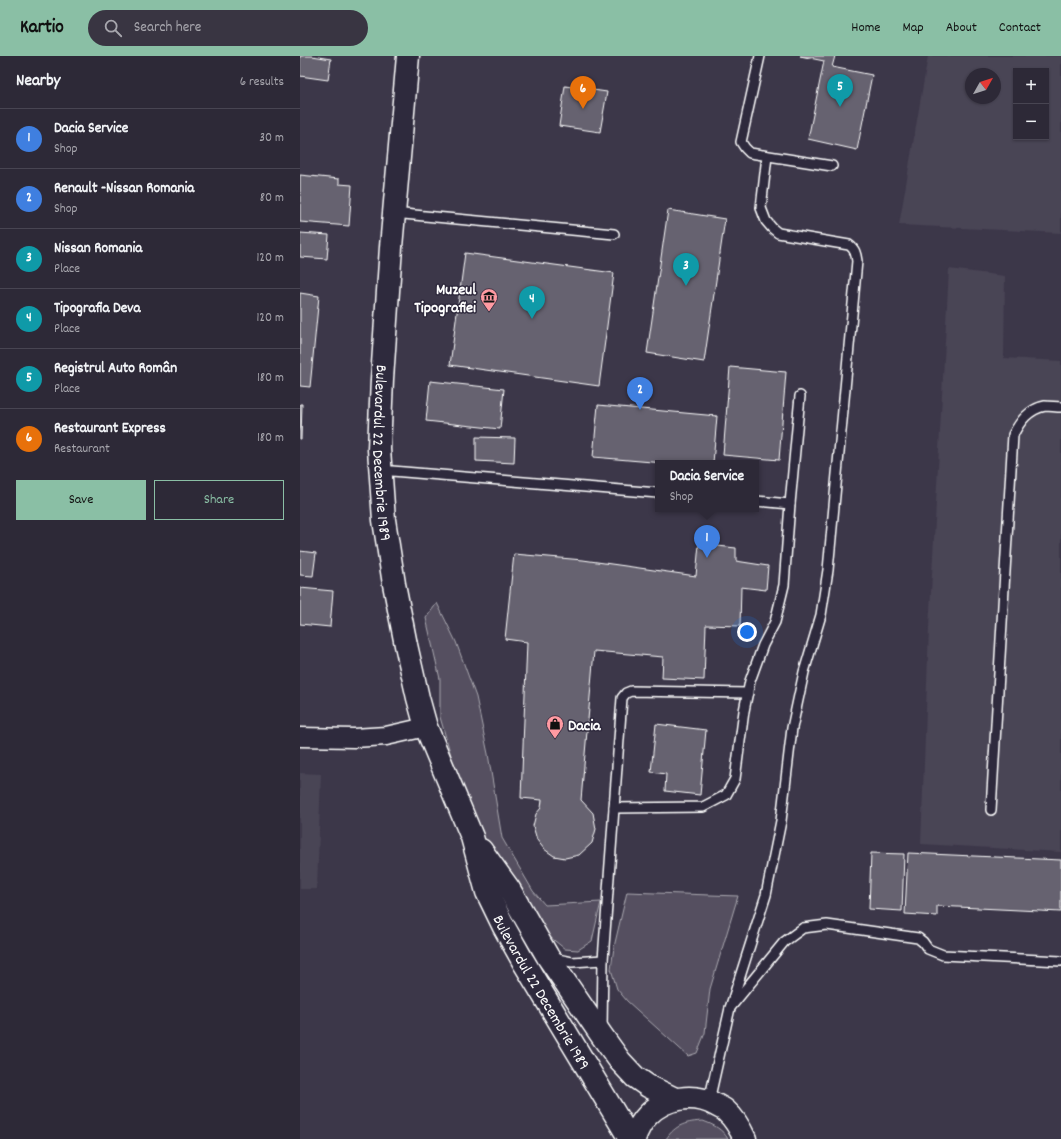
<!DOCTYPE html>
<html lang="en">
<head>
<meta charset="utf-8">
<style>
  :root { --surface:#2d2937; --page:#393542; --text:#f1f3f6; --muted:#a7a6ad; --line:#484552; --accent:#8abfa5 }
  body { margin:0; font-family:Dekko,sans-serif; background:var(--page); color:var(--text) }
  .controls { position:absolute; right:12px; top:12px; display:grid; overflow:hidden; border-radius:0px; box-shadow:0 1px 3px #0004 }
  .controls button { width:36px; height:36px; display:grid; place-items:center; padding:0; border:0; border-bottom:1px solid var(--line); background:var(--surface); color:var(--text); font:20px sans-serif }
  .compass { position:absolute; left:665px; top:12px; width:36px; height:36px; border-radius:50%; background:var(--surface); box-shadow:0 1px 3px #0004; rotate:51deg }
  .you { position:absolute; left:447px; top:576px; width:14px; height:14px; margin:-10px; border:3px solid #fff; border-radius:50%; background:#1a73e8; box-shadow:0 0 0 6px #1a73e833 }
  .badge { display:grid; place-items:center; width:26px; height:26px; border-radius:50%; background:var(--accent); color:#fff; font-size:13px; font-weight:700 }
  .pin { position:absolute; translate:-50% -33px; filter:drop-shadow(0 1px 2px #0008) }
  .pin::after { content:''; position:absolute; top:21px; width:14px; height:12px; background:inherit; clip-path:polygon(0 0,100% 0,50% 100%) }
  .popup { position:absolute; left:355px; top:404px; width:104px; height:52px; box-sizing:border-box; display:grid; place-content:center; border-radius:0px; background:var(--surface); filter:drop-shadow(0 1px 3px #0005); font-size:13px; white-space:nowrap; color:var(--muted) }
  .popup b { font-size:15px; color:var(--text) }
  .popup::after { content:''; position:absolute; left:50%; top:100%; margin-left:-8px; border:8px solid transparent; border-top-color:var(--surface) }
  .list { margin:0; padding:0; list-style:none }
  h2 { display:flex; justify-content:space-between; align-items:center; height:52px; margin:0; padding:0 16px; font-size:17px }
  h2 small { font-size:13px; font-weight:400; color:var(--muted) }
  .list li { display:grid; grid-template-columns:26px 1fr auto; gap:12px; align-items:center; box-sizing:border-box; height:60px; padding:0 16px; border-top:1px solid var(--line) }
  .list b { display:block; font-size:15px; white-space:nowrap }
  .list p { margin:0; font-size:13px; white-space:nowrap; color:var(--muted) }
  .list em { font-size:13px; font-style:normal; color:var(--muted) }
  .actions { display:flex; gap:8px; padding:12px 16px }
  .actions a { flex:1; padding:9px 0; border:1px solid var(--accent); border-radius:0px; text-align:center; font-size:14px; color:var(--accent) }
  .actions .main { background:var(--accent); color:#111 }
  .icon { flex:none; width:22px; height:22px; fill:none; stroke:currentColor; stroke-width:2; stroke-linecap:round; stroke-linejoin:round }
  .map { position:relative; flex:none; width:761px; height:1083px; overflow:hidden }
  header { display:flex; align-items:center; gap:24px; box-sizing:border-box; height:56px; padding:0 20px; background:var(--accent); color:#111 }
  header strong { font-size:19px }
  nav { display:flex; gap:22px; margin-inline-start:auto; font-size:14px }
  .search { width:280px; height:36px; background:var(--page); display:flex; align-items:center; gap:10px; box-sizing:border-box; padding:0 14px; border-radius:22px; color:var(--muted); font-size:15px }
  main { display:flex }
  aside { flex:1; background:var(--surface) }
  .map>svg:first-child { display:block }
  .built { fill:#494455; fill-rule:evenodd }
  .green { fill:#555060; stroke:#aaa8b0 }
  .building { fill:#666270; stroke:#fff }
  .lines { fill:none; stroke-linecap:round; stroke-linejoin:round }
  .lane-casing { stroke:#fff; stroke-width:12 }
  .street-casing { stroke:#fff; stroke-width:21 }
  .secondary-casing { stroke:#fff; stroke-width:25 }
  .lane { stroke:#2f2a3d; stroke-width:9 }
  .street { stroke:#2f2a3d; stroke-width:18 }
  .secondary { stroke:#2f2a3d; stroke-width:22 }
  .labels { text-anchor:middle; stroke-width:3; stroke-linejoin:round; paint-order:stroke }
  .poi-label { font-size:16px; font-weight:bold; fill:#fff; stroke:#2f2a3d; text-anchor:end }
  .street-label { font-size:16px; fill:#fff; stroke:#2f2a3d }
</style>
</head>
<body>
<header>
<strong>Kartio</strong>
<div class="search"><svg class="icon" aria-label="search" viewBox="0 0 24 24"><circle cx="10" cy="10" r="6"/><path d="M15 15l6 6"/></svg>Search here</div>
<nav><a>Home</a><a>Map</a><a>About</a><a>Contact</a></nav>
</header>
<main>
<aside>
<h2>Nearby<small>6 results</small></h2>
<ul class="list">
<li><span class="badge" style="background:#3f7fe0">1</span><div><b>Dacia Service</b><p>Shop</p></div><em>30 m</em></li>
<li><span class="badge" style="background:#3f7fe0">2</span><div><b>Renault -Nissan Romania</b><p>Shop</p></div><em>80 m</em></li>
<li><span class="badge" style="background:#0f9aa8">3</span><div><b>Nissan Romania</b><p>Place</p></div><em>120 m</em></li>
<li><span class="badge" style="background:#0f9aa8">4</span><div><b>Tipografia Deva</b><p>Place</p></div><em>120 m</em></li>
<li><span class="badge" style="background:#0f9aa8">5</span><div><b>Registrul Auto Român</b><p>Place</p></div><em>180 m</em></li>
<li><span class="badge" style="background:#e8710a">6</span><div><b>Restaurant Express</b><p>Restaurant</p></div><em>180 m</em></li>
</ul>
<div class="actions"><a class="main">Save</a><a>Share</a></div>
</aside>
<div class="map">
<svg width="761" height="1083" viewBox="0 0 761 1083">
  <rect width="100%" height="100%" fill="#3c3749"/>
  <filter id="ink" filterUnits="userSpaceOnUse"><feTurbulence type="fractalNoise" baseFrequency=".025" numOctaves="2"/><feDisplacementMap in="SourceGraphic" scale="8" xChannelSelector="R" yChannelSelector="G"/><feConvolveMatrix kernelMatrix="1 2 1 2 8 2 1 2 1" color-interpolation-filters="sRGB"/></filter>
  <g filter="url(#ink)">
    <g class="built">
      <path d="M 628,0 L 761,0 L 761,177 L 599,169 ZM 716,15 L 746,15 L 746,81 L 716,81 ZM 671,18 L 695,18 L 695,42 L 671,42 Z"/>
      <polygon points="649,213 705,220 704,302 761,305 761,796 621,788 629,572"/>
      <polygon points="0,717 21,718 17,833 0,833"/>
    </g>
    <g class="green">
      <polygon points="137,547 156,586 176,641 188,698 202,782 233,835 245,849 301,846 292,885 278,894 265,893 250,881 218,837 175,769 154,710 140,661 140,623 126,562"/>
      <polygon points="327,836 438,840 410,933 405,977 397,997 388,1000 327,945 317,933 311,913 314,891"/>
      <path d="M 403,1065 C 414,1069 422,1073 428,1083 L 366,1083 C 376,1068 387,1066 403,1065 Z"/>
    </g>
    <g class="building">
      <polygon points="0,0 12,0 31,3 28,24 0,20"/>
      <polygon points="500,0 535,0 532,11 572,19 557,94 508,83 524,5"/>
      <polygon points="265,30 307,36 300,76 259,70"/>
      <polygon points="0,119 39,123 39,128 52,129 49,170 0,166"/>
      <polygon points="368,154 425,163 404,306 347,297"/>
      <polygon points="0,177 29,179 27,203 0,201"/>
      <polygon points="165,197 314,217 299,330 150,309"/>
      <polygon points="0,237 19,240 10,331 0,330"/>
      <polygon points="430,311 486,316 479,404 423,399"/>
      <polygon points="130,325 204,333 200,373 126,365"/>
      <polygon points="0,348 2,348 1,383 0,383"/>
      <polygon points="298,349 417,360 413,407 364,407 293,401"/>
      <polygon points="176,381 215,382 214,407 176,405"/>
      <polygon points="399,488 436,492 436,505 468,510 466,534 441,531 440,570 406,569 404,624 362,622 363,601 294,595 281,744 293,757 296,773 292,787 279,799 265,802 254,800 244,793 237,784 233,770 236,758 241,752 242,744 221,742 227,586 205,583 214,498 283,504 396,520"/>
      <polygon points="0,495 16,497 13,520 0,519"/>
      <polygon points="0,532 33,535 30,571 0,568"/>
      <polygon points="356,668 406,674 400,739 365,735 366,718 351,716"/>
      <polygon points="571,797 604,798 602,855 569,853"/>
      <polygon points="608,797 761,804 761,856 637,850 637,860 605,858"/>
    </g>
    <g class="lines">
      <g class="lane-casing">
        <g id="lane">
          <polyline points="460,0 441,86 445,92 450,97 532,110"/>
          <polyline points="93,157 314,178"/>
          <polyline points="80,414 358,437"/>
          <polyline points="456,445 490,448"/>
          <polyline points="314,752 403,751 426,739 435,723 444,655 450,625 463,589 475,566 484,529 490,448 500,340"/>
          <path d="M 691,754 L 713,379 C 720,365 729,353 745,350 C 750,350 756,351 761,351"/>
          <polyline points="253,902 272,906 303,904"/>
          <path d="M 430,952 L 466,839 L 481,765 L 492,672 L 504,616 L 521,559 L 528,514 L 557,205 C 556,198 555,193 549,189 L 478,177 L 472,172 L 466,165 L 461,152 L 467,100"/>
          <polyline points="302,973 303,904 322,642 326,637 331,635 448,637"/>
          <polyline points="409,1045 430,952 484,886 503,872 527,869 618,882 623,886 628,893 643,899 761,905"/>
        </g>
      </g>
      <g class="street-casing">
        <polyline id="street" points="0,681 54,682 86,680 126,671"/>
      </g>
      <g class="secondary-casing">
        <g id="secondary">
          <path id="s1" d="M 108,0 L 91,191 L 82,323 L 79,393 L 84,464 L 94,528 L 106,589 L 118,642 L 126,671 L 172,781 L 187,836 L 204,871 L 223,905 L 330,1083"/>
          <polyline points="181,794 209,833 248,901 302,980 320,1005 335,1021 348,1030 375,1043"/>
          <path d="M 334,1083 C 337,1074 341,1066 348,1059 C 365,1041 394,1037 416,1049 C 419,1051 423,1052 426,1055 C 435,1063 440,1072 445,1083"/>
        </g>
      </g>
      <use href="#lane" class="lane"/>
      <use href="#street" class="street"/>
      <use href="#secondary" class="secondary"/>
    </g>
  </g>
  <defs>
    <g id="museum-pin" transform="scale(0.9)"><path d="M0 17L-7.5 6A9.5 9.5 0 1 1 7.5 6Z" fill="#ff9aa2" stroke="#2f2a3d"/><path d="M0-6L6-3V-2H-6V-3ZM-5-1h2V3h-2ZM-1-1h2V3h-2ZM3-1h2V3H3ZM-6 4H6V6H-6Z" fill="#111"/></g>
    <g id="shop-pin" transform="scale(0.9)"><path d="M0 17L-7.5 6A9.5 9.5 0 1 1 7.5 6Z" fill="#ff9aa2" stroke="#2f2a3d"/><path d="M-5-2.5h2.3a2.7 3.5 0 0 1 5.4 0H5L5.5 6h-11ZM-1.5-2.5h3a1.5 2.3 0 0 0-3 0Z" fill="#111"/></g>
  </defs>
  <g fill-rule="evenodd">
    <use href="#museum-pin" x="189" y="241"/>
    <use href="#shop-pin" x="255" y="668"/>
  </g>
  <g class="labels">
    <g class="poi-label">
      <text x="176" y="238">Muzeul<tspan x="176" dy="18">Tipografiei</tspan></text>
      <text x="268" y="674" text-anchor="start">Dacia</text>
    </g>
    <g class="street-label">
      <text dy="6" stroke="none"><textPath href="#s1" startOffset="398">Bulevardul 22 Decembrie 1989</textPath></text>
      <text dy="6" stroke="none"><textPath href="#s1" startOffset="967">Bulevardul 22 Decembrie 1989</textPath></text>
    </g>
  </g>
</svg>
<div class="controls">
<button>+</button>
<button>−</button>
</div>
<svg class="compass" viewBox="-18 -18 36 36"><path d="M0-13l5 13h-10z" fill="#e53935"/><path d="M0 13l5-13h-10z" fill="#a7a6ad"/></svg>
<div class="you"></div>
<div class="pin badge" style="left:407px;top:502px;background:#3f7fe0">1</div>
<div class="popup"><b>Dacia Service</b>Shop</div>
<div class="pin badge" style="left:340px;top:354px;background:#3f7fe0">2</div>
<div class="pin badge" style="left:386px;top:230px;background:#0f9aa8">3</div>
<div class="pin badge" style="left:232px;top:263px;background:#0f9aa8">4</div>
<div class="pin badge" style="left:540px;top:51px;background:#0f9aa8">5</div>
<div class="pin badge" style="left:283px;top:53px;background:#e8710a">6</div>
</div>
</main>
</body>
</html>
